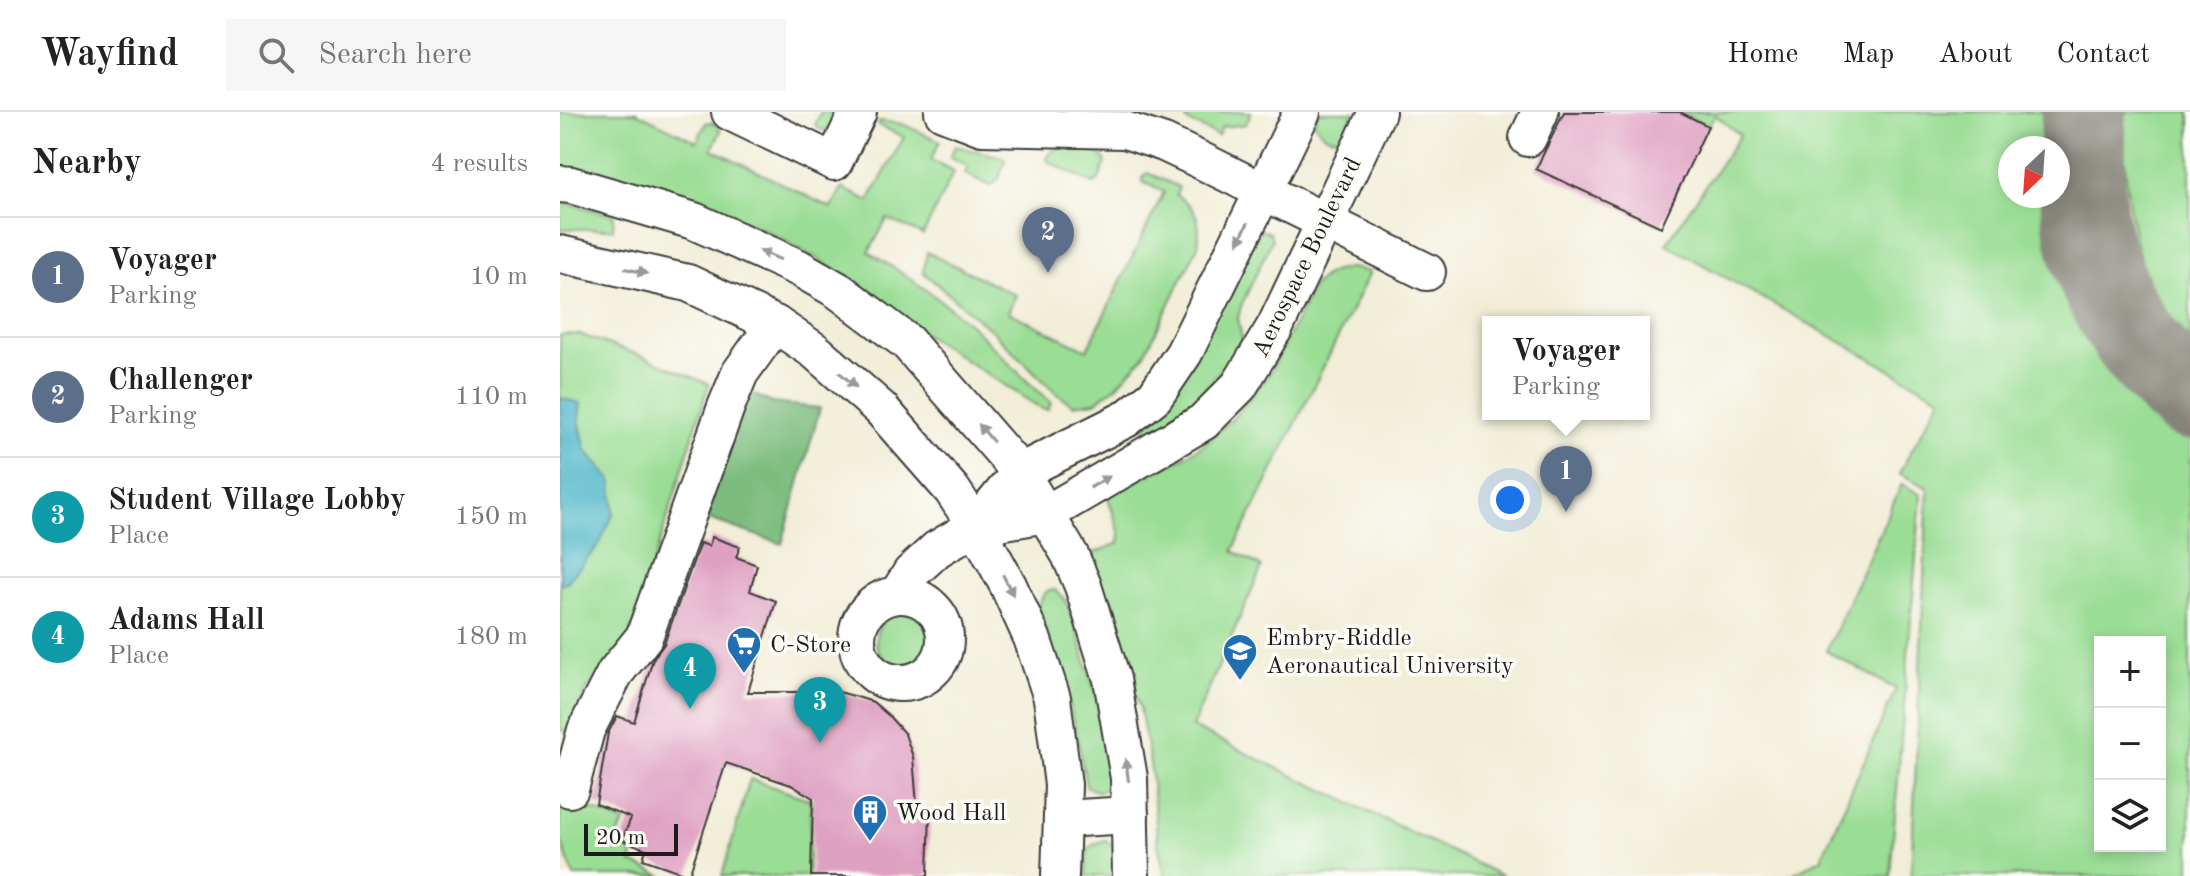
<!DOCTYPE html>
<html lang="en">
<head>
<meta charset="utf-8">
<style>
  :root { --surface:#fff; --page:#f6f6f6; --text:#222; --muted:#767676; --line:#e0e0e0; --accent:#1f6fb2 }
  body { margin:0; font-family:"Old Standard TT",serif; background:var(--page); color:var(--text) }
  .controls { position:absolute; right:24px; bottom:24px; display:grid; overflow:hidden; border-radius:0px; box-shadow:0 4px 12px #0003 }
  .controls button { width:72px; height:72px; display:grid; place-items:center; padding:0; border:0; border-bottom:2px solid var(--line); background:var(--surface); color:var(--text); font:40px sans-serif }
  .compass { position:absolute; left:1438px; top:24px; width:72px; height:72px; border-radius:50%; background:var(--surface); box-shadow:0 4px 12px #0003; rotate:205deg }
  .scale { position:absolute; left:24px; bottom:20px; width:94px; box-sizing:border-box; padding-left:8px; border:4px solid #1c1c1c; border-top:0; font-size:22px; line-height:28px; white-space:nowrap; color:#1c1c1c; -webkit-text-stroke:6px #fdfcf7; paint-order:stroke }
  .you { position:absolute; left:950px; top:388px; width:28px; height:28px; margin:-20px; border:6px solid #fff; border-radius:50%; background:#1a73e8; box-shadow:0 0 0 12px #1a73e833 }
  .badge { display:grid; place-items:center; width:52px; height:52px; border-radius:50%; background:var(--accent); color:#fff; font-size:26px; font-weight:700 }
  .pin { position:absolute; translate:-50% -66px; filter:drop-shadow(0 2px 4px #0008) }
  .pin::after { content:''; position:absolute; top:42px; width:28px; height:24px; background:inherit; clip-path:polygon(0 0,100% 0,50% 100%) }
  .popup { position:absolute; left:922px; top:204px; width:168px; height:104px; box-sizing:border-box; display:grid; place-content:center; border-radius:0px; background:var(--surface); filter:drop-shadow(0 2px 6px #0005); font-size:26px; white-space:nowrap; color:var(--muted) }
  .popup b { font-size:30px; color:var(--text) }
  .popup::after { content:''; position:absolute; left:50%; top:100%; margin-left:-16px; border:16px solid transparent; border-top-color:var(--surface) }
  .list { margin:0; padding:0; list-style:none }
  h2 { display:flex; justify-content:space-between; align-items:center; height:104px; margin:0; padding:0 32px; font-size:34px }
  h2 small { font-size:26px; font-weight:400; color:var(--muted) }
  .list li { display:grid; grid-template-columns:52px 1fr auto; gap:24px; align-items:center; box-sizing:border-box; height:120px; padding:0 32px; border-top:2px solid var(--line) }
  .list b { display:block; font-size:30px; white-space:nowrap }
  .list p { margin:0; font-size:26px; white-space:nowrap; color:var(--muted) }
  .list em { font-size:26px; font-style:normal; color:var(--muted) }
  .icon { flex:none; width:44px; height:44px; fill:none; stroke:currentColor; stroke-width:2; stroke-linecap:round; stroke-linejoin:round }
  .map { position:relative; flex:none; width:1630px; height:764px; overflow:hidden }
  header { display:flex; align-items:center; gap:48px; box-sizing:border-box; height:112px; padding:0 40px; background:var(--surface); border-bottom:2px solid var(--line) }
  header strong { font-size:38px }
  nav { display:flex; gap:44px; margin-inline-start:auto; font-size:28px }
  .search { width:560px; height:72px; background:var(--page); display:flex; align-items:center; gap:20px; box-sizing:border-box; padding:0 28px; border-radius:0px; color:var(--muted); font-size:30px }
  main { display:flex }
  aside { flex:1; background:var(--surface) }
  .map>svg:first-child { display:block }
  .green { fill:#9add94; stroke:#5b7c58; stroke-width:2; fill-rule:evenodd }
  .forest { fill:#7bbc7e; stroke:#4c6c4d; stroke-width:2 }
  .water { fill:#4ab5c7; stroke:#336872; stroke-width:2 }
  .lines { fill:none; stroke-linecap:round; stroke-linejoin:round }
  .taxiway { stroke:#86847a; stroke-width:86 }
  .building { fill:#dfa1c2 }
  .minor-casing { stroke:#3c3b38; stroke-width:40 }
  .minor { stroke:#fff; stroke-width:36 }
  .oneway { fill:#999 }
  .labels { text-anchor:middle; stroke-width:7; stroke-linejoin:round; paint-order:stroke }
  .street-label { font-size:24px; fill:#1c1c1c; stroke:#fdfcf7 }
  .poi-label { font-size:24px; fill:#1c1c1c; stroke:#fdfcf7; text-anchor:start }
</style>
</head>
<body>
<header>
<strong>Wayfind</strong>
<div class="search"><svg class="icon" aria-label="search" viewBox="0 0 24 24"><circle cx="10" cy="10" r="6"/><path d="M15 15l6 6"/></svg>Search here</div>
<nav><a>Home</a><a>Map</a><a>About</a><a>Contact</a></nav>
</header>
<main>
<aside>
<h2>Nearby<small>4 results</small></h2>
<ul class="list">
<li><span class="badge" style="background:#5c6f8a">1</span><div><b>Voyager</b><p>Parking</p></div><em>10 m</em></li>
<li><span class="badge" style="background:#5c6f8a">2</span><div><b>Challenger</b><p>Parking</p></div><em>110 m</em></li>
<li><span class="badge" style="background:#0f9aa8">3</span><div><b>Student Village Lobby</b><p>Place</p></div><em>150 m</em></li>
<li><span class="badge" style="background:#0f9aa8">4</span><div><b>Adams Hall</b><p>Place</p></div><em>180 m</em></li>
</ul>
</aside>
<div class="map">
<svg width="1630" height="764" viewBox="0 0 1630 764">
  <rect width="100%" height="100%" fill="#fdfcf7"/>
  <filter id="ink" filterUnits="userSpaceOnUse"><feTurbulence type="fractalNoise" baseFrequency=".0125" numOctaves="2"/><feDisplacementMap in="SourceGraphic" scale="16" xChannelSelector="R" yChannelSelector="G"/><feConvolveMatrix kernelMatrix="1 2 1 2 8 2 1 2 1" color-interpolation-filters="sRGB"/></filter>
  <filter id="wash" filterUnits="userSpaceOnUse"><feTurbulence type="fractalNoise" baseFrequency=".006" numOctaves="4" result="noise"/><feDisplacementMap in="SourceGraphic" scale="32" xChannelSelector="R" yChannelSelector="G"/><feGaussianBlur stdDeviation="1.8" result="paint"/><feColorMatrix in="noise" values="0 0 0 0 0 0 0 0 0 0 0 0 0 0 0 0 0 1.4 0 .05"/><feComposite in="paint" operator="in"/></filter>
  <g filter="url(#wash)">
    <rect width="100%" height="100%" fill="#f1edd7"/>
    <g class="green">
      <path d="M 0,0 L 76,0 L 137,30 L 146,11 L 151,10 L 158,14 L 161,19 L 152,37 L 271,96 L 282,76 L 309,89 L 344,25 L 318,13 L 320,9 L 342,12 L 380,29 L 371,48 L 394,59 L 363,123 L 327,107 L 309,140 C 346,163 383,188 415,217 C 441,242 463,268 491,290 L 488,298 L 482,297 L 352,214 L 291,166 L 209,120 L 146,95 L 83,75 L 0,56 Z"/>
      <polygon points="261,0 279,0 273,14 265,19 259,17 255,12"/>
      <polygon points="622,0 691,0 686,12 662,15 658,24 627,9"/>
      <path d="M 758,0 L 794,0 C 791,6 789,13 785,19 C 775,33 760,22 754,10 Z"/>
      <path d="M 1120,0 L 1483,0 L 1482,36 L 1450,36 L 1450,84 L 1491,84 L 1510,190 L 1578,287 L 1630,322 L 1630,764 L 1351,764 L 1368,376 L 1339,361 L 1381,286 L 1106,132 L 1180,23 L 1155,3 L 1148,14 ZM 1540,530 L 1600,530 L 1600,734 L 1540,734 Z"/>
      <path d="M 1563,0 L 1630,0 L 1630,228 C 1567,172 1566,78 1563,0 Z"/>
      <polygon points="395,34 442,45 445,48 439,67 431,74 405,62 408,54 390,45"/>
      <path d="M 514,34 C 527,36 540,37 546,50 L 538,69 L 534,72 L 489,50 L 487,47 C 492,35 503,35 514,34 Z"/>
      <path d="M 588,61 L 619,75 L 616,83 C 638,96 641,110 638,134 L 584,244 L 557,274 L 535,290 L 513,293 L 496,281 L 430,217 L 363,160 L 367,140 L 456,183 L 448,200 L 527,238 L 604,80 L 583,70 L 583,64 Z"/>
      <polygon points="0,89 54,103 53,117 0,117"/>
      <polygon points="701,118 710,121 712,128 681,194 678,206 682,227 677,238 638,286 606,313 589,322 583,311"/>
      <path d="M 791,156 L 810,160 L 673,439 L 702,455 L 632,615 L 942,764 L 605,764 L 598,732 L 590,651 L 580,596 L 529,443 L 559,431 L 560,422 L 547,382 L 622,346 L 643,333 L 673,306 L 709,263 L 753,174 C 765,162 774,158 791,156 Z"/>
      <polygon points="18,222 85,245 149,272 71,523 25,580 9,621 0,617 0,223"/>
      <polygon points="1342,372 1361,383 1330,764 1229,764 1261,747 1336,577 1266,539"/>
      <path d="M 489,478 L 495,478 L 505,487 L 515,513 L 538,590 L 551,659 C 551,677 542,685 526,674 L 518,629 L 504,570 L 477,495 L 484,482 Z"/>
      <circle cx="343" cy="528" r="27"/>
      <polygon points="190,667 251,688 248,764 162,764"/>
      <polygon points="0,685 64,710 55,732 74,740 71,751 103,764 14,764 0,727"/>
      <path d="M 546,728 L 554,734 L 557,764 L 526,764 C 527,743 522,734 546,728 Z"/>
    </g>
    <polygon class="forest" points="182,277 212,291 260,296 222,432 143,405"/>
    <polygon class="water" points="0,286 21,291 19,308 26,338 52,368 54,401 39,433 7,470 0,472"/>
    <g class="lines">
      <path class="taxiway" d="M 1524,0 C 1523,29 1521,57 1523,86 C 1528,165 1570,235 1630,285"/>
    </g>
    <g id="blocks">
      <g class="building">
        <polygon points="1004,0 1120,0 1148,14 1101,115 976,57"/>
        <polygon points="152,425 180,435 176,445 197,453 190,479 216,489 188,580 279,580 294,584 313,590 328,603 345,622 353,645 357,693 370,697 368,764 251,764 253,686 231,673 166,651 129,763 83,747 86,737 62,728 71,706 36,692 48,621 57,604 74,610 93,547 104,532 140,431 149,434"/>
      </g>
    </g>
  </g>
  <g filter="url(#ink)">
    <use href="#blocks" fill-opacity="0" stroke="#3c3b38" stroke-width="2"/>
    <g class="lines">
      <g class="minor-casing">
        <g id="minor">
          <polyline points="170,0 274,50 298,0"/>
          <polyline points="383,0 422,15 565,18 604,31 640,48 867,160"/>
          <polyline points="968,26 980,0"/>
          <polyline points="0,72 11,73 134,109 239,156 279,179 347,230 460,360 510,443 523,474 552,567 569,666 571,764"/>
          <polyline points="0,142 128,171 215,212 255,239 321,297 392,378 416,414 448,473 472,526 492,586 503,673 500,764"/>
          <polyline points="416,414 460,360 566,307 595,284 624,241 742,0"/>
          <polyline points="338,482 351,461 377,437 416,414 486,402 643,310 679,274 715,215 817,0"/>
          <circle cx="341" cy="527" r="44"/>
          <polyline points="10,677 26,618 55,561 84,525 166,295 180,261 215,212"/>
          <polyline points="502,707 570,703"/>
        </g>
      </g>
      <use href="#minor" class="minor"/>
    </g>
    <defs><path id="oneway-solid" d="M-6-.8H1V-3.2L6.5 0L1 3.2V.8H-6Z" transform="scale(2)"/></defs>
    <g class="oneway">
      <use href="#oneway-solid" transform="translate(683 121) rotate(116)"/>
      <use href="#oneway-solid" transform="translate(210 143) rotate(-156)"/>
      <use href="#oneway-solid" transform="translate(76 159) rotate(13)"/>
      <use href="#oneway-solid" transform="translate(288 268) rotate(41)"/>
      <use href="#oneway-solid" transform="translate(426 321) rotate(-130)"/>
      <use href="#oneway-solid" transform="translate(540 370) rotate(-30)"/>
      <use href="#oneway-solid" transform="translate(448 473) rotate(63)"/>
      <use href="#oneway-solid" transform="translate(567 658) rotate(-98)"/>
    </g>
  </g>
  <defs>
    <g id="supermarket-pin" transform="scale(1.8)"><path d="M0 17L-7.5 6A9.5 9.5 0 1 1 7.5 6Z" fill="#1f6fb2" stroke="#fdfcf7"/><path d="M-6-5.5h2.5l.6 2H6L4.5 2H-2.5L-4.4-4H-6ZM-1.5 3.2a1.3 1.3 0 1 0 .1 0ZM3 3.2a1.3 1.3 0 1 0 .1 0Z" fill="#fff"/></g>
    <g id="university-pin" transform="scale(1.8)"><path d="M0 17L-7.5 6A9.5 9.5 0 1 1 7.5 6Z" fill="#1f6fb2" stroke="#fdfcf7"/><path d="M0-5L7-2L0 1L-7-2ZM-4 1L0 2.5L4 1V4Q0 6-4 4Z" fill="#fff"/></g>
    <g id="building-pin" transform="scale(1.8)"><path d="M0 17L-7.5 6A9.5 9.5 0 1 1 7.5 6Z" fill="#1f6fb2" stroke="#fdfcf7"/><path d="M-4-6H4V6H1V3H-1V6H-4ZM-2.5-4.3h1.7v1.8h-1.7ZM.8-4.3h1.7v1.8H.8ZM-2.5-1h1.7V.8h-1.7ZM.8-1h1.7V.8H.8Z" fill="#fff"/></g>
  </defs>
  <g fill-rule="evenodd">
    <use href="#supermarket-pin" x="184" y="532"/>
    <use href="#university-pin" x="680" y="539"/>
    <use href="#building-pin" x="310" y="700"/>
  </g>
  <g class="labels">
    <g class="street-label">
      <text transform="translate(746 145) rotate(-64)" y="8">Aerospace Boulevard</text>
    </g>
    <g class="poi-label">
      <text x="706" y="533">Embry-Riddle<tspan x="706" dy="28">Aeronautical University</tspan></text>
      <text x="210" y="540">C-Store</text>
      <text x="336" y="708">Wood Hall</text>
    </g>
  </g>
</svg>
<div class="controls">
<button>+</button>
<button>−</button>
<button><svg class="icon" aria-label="layers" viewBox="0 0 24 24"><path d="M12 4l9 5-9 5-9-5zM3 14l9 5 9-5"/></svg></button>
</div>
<svg class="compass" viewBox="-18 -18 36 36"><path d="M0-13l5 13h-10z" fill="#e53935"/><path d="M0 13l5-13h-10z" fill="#767676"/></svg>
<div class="scale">20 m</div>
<div class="you"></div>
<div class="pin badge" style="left:1006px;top:400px;background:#5c6f8a">1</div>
<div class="popup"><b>Voyager</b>Parking</div>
<div class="pin badge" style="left:488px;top:161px;background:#5c6f8a">2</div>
<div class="pin badge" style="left:260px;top:631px;background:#0f9aa8">3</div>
<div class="pin badge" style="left:130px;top:597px;background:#0f9aa8">4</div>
</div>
</main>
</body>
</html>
